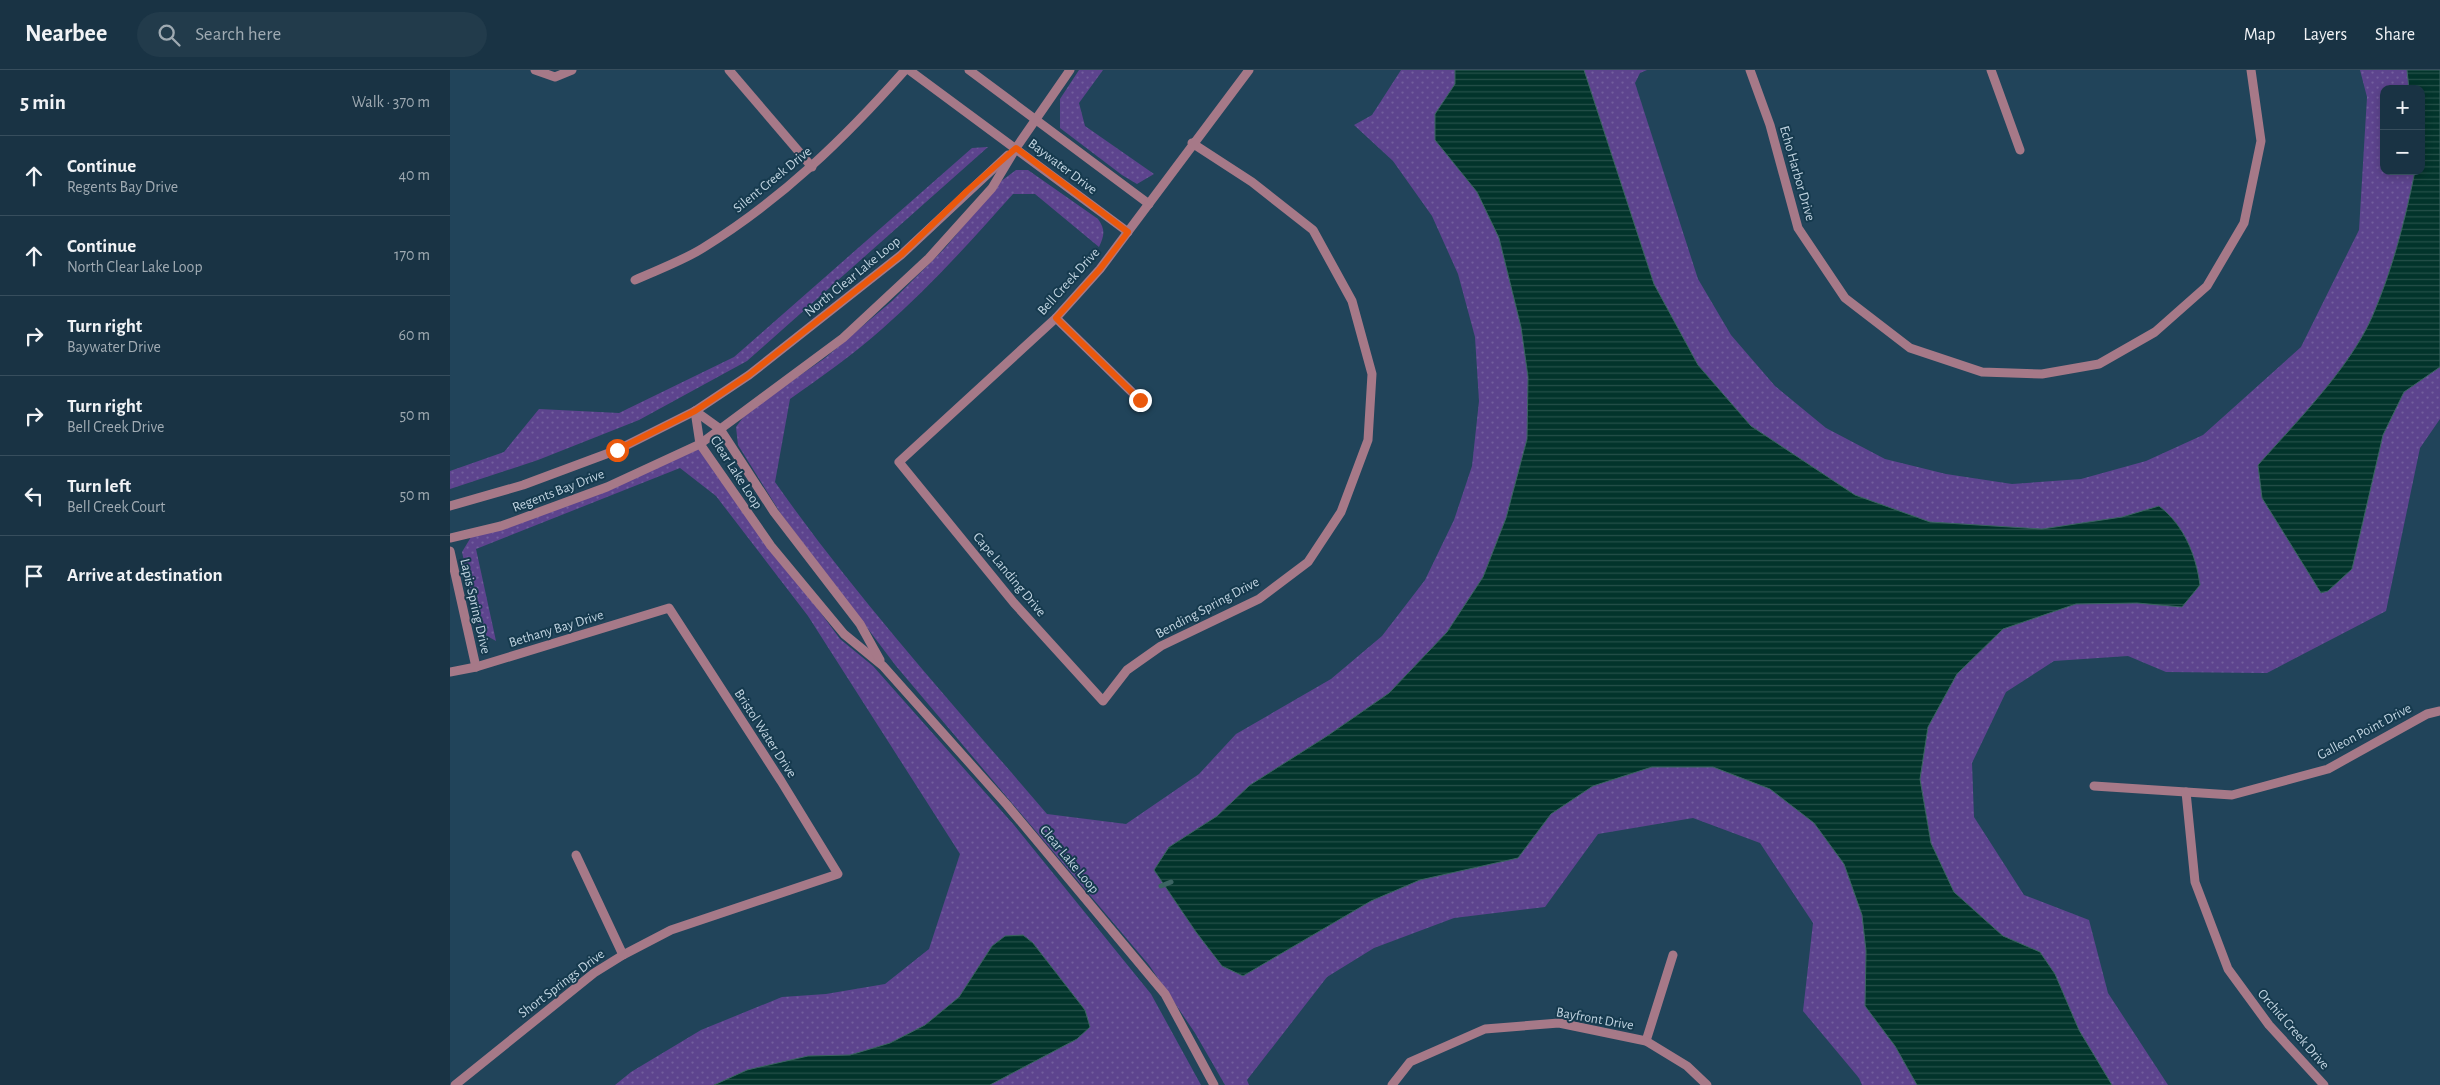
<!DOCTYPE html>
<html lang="en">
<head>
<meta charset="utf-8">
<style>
  :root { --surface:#193344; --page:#223b4b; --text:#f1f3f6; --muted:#9faab2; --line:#374e5d }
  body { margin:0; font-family:"Alegreya Sans",sans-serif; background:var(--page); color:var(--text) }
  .controls { position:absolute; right:15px; top:15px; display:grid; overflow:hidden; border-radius:10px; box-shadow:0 2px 8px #0003 }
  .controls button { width:45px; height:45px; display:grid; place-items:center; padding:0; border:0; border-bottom:1px solid var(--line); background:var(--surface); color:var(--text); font:25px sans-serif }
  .stop { position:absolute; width:15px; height:15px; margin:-11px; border:4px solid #ea580c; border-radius:50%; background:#fff }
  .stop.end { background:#ea580c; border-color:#fff; box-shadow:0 1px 5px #0008 }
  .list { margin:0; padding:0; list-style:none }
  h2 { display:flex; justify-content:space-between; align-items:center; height:65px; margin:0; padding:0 20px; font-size:21px }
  h2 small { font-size:16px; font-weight:400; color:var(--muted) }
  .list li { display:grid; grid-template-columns:32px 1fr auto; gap:15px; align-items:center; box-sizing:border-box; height:80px; padding:0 20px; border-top:1px solid var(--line) }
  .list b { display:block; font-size:19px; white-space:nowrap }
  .list p { margin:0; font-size:16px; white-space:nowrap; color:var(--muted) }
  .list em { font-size:16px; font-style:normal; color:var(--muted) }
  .icon { flex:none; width:28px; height:28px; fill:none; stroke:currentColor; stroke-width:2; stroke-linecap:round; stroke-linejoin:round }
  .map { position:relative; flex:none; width:1990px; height:1015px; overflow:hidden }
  header { display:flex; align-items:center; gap:30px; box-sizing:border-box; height:70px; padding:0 25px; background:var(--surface); border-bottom:1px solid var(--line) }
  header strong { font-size:24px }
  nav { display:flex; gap:28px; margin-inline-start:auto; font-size:18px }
  .search { width:350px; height:45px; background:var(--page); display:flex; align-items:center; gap:12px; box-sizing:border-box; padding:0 18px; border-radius:28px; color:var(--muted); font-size:19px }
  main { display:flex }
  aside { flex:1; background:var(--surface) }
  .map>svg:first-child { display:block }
  .grass { fill:url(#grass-dots); fill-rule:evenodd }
  .water { fill:url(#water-rules); stroke:#3b6462 }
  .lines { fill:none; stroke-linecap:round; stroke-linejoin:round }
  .stream { stroke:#3b6462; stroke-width:5 }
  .minor { stroke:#a67988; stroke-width:9 }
  .route { stroke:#ea580c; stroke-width:6 }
  .labels { text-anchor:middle; stroke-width:4; stroke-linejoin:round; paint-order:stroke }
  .street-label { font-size:14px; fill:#c1d4e1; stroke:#163a4e }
</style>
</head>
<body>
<header>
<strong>Nearbee</strong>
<div class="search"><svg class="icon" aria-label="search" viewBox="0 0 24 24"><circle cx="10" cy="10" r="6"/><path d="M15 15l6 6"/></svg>Search here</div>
<nav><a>Map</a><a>Layers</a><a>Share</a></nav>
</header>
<main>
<aside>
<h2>5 min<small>Walk · 370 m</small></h2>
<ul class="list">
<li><svg class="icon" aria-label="ahead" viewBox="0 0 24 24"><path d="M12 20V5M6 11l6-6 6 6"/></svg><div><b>Continue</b><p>Regents Bay Drive</p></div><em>40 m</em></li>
<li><svg class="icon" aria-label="ahead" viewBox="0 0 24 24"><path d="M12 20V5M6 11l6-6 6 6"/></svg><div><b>Continue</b><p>North Clear Lake Loop</p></div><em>170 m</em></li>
<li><svg class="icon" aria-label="right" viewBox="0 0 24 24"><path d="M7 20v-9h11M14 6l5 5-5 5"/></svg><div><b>Turn right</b><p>Baywater Drive</p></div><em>60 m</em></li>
<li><svg class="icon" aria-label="right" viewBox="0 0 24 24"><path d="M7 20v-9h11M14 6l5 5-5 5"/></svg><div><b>Turn right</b><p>Bell Creek Drive</p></div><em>50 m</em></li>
<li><svg class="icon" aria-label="left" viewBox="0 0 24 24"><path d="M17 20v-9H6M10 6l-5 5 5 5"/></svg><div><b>Turn left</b><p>Bell Creek Court</p></div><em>50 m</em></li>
<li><svg class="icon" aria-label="arrive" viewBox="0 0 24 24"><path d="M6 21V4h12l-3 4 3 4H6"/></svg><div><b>Arrive at destination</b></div></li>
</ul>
</aside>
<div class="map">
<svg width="1990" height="1015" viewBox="0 0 1990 1015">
  <defs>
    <pattern id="grass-dots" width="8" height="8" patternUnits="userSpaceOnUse" patternTransform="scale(1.25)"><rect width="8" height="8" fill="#5d448e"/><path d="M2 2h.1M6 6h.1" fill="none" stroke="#725e9e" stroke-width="1.8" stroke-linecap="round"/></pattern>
    <pattern id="water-rules" width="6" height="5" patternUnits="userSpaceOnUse" patternTransform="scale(1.25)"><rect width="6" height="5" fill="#02342b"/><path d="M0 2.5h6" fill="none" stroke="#255049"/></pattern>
  </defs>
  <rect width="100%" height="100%" fill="#21445a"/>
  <g class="grass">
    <polygon points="629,0 653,0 629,33 635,56 704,104 687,114 672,105 610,58 610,29"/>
    <path d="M 951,0 L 1197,0 L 1190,3 L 1185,13 L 1248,209 L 1281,265 L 1325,316 L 1376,358 L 1435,389 L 1496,404 L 1562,414 L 1631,409 L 1696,391 L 1753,365 L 1851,277 L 1909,160 L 1917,27 L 1910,0 L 1990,0 L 1990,349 L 1970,378 L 1936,541 L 1817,603 L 1716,602 L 1678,586 L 1604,591 L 1556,622 L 1522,693 L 1524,747 L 1574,825 L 1639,850 L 1658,923 L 1718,1015 L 1412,1015 L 1409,1008 L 1353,941 L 1363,853 L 1310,773 L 1243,748 L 1148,764 L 1095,837 L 1004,848 L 924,878 L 877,907 L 797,1010 L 799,1015 L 775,1015 L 745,963 L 699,895 L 446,596 L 331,444 L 288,375 L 286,357 L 297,342 L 375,288 L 442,231 L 495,178 L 550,112 L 566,100 L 578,100 L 648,149 C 656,160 654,166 649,177 L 585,124 L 563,124 C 521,171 479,218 432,259 C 403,285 371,307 340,329 L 325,412 C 407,529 504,635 597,744 L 676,754 L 749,704 L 786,664 L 881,609 L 932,566 L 975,510 L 1004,450 L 1022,396 L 1029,331 L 1025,267 L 1008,204 L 982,146 L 943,91 L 904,55 L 922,45 ZM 1934,19 L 1971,19 L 1971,101 L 1934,101 Z"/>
    <polygon points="538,77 297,291 189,350 88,390 0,419 0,401 54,382 89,339 169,343 284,287 522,78"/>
    <polygon points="249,377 390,569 423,596 564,755 701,924 751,1015 165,1015 181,1002 251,960 332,927 376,924 435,914 479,879 510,784 358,546 266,426 230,398 26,479 46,571 30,562 12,482 21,467"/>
  </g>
  <g class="water">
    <path d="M 1005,0 L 1134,0 L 1204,214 L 1248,295 L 1301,356 L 1405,425 L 1480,452 L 1592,459 L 1672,447 L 1709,436 C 1734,455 1746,485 1750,515 L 1732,537 L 1687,533 L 1626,534 L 1553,559 L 1507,604 L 1478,657 L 1470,709 L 1481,773 L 1504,822 L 1553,866 L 1590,882 L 1605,904 L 1629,960 L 1662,1015 L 1467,1015 L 1445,976 L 1415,936 L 1416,881 L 1412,845 L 1394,794 L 1364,753 L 1320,719 L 1263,697 L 1202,697 L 1143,716 L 1101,744 L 1068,788 L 970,810 L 921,831 L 793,906 L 772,896 L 746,862 L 704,800 L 719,777 L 767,746 L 800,715 L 877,666 L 939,623 L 997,562 L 1033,507 L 1056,448 L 1077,369 L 1078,307 L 1071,257 L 1049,168 L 1027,122 L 985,70 L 985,44 L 1005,14 Z"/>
    <path d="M 1957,0 L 1990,0 L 1990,297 L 1954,322 L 1933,365 L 1902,499 L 1878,521 L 1871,523 L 1812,428 L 1808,395 C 1846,352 1899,299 1922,247 C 1942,201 1955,151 1965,101 L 1971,101 L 1971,19 L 1959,19 Z"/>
    <polygon points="573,865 583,873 635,940 640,957 627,969 540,1015 264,1015 297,1000 358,986 400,985 440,973 475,955 509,927 542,876 555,866"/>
  </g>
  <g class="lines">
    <polyline class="stream" points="711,816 721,812"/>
    <g class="minor">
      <polyline points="85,0 105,7 122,0"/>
      <polyline points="279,0 362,97"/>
      <polyline points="459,0 678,162"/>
      <polyline points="519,0 699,134"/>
      <polyline points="1300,0 1320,55 1348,158 1395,228 1460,278 1532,302 1592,304 1649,294 1705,262 1757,216 1794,153 1811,71 1801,0"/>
      <polyline points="1541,0 1570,80"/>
      <polyline points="742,73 802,112 863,160 902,231 922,304 918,370 891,442 858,492 809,529 711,576 677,600 653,631 564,533 449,392 606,248 650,199 799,0"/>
      <path d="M 185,210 C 207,200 232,191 253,178 C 331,130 395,68 455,0"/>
      <polyline points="606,248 690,330"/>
      <polyline points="245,341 250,374 321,476 394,564 433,596 557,735 715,924 764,1015"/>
      <polyline points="245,341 270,359 324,442 410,554 430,590"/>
      <polyline points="0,436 73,415 167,380 245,341 299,305 451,185 558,85"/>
      <polyline points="0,468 51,456 157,417 250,374 393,268 479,188 542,118 566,78 620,0"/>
      <polyline points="0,481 26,597"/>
      <polyline points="0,602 26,597 219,538 331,711 388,804 221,860 173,885 144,903 5,1015"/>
      <polyline points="1644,716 1782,725 1878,699 1977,644 1990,641"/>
      <polyline points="1736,722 1745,812 1778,899 1819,955 1874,1015"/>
      <polyline points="126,785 173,885"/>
      <polyline points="1196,971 1223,885"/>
      <polyline points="942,1015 960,992 1035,959 1109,953 1196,971 1237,996 1257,1015"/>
    </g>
  </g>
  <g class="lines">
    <polyline class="route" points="167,380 245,341 299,305 451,185 517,121 566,78 678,162 650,199 606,248 690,330"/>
  </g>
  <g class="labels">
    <g class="street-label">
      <text transform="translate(613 96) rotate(37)" y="5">Baywater Drive</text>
      <text transform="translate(1348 103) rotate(74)" y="5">Echo Harbor Drive</text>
      <text transform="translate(322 109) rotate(-39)" y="5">Silent Creek Drive</text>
      <text transform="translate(402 206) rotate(-39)" y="5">North Clear Lake Loop</text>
      <text transform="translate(618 211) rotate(-48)" y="5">Bell Creek Drive</text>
      <text transform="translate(287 402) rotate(57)" y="5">Clear Lake Loop</text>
      <text transform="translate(108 420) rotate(-21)" y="5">Regents Bay Drive</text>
      <text transform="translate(560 504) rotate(50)" y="5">Cape Landing Drive</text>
      <text transform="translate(26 536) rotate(77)" y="5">Lapis Spring Drive</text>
      <text transform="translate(757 537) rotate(-28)" y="5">Bending Spring Drive</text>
      <text transform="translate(106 558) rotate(-17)" y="5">Bethany Bay Drive</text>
      <text transform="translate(1914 661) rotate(-28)" y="5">Galleon Point Drive</text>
      <text transform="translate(316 663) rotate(57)" y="5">Bristol Water Drive</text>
      <text transform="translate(620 789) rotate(50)" y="5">Clear Lake Loop</text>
      <text transform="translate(111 913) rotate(-37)" y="5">Short Springs Drive</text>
      <text transform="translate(1145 948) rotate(10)" y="5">Bayfront Drive</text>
      <text transform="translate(1844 959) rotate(49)" y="5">Orchid Creek Drive</text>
    </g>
  </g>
</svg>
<div class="controls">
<button>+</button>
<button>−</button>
</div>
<div class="stop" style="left:167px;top:380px"></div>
<div class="stop end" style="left:690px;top:330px"></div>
</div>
</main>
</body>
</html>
